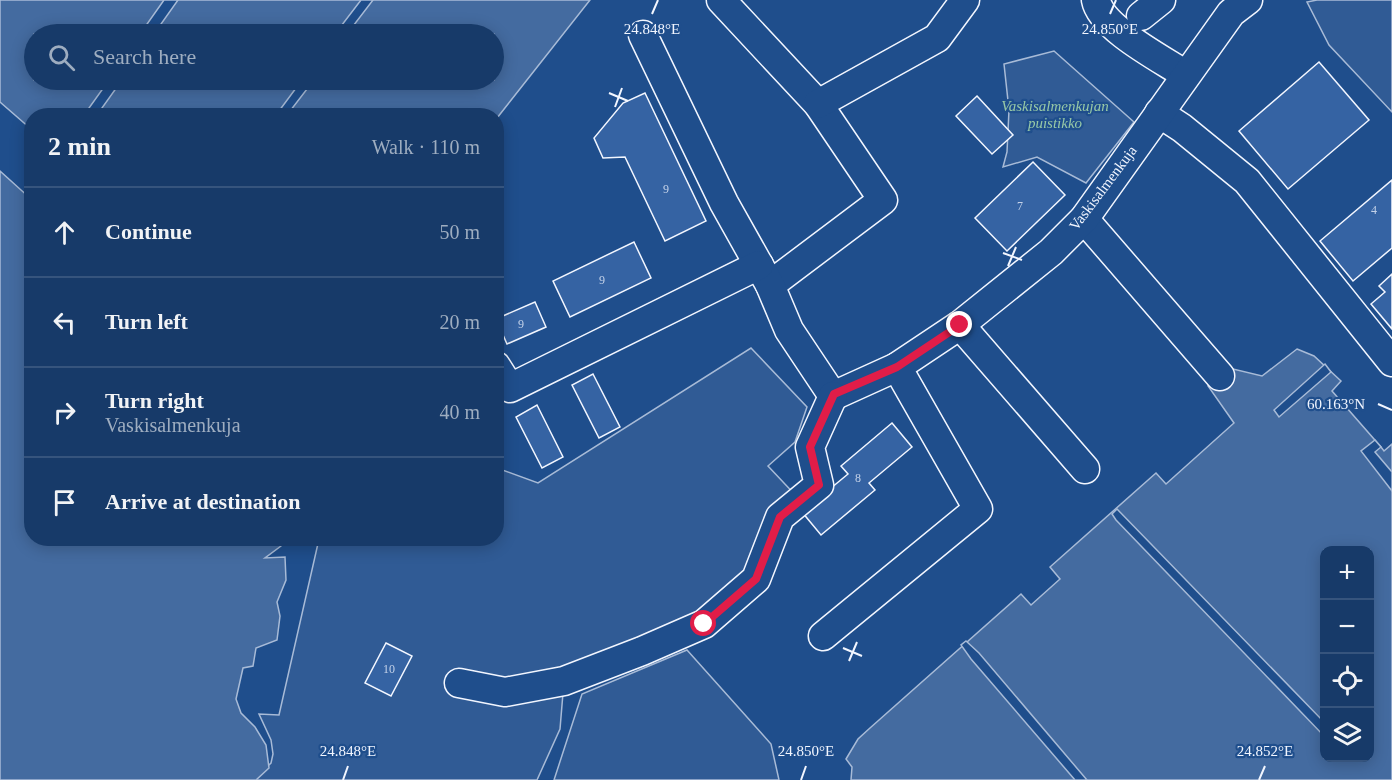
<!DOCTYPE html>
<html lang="en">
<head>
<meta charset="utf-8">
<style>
  :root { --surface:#173a69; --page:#244571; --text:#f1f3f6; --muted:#9eadc0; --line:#36547d }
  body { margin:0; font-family:"Times New Roman",serif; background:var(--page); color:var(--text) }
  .controls { position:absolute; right:18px; bottom:18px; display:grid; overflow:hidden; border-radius:12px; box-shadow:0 3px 15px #0003 }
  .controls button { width:54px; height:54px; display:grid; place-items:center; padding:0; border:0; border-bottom:2px solid var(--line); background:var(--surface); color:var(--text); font:30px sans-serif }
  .stop { position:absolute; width:18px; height:18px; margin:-14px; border:4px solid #e11d48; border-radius:50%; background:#fff }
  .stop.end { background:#e11d48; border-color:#fff; box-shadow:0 2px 6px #0008 }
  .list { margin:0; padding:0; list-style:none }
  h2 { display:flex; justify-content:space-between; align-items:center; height:78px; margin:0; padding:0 24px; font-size:26px }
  h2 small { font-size:20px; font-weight:400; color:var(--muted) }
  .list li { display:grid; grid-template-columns:39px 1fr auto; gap:18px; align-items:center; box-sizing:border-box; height:90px; padding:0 24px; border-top:2px solid var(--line) }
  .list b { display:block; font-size:22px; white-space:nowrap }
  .list p { margin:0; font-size:20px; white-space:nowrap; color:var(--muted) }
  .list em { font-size:20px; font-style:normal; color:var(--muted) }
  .icon { flex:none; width:33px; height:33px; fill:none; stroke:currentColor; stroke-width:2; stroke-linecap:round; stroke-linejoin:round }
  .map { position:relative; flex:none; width:1392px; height:780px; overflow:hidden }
  .search { position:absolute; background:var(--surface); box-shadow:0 3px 15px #0003; left:24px; top:24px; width:480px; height:66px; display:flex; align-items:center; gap:15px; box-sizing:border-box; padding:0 21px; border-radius:33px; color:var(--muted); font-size:22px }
  .panel { position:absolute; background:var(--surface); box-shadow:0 3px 15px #0003; left:24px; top:108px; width:480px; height:438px; border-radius:24px }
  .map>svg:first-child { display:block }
  .built { fill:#305b95; stroke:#a8bbd7; stroke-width:1.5 }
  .water { fill:#446ba0; stroke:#a8bbd7; stroke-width:1.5; fill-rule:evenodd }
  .pier { fill:#1f4e8c; stroke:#a8bbd7; stroke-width:1.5 }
  .building { fill:#3563a3; stroke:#f2f6ff; stroke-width:1.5 }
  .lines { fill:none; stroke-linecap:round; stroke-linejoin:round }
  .minor-casing { stroke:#f2f6ff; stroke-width:31 }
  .minor { stroke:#1f4e8c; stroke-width:28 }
  .route { stroke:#e11d48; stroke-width:8 }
  .ticks { fill:none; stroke:#f2f6ff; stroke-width:2 }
  .labels { text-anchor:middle; stroke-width:4.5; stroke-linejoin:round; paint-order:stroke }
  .number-label { font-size:12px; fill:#c3d1e8 }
  .park-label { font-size:15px; font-style:italic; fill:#97c8a6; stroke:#1f4e8c }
  .street-label { font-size:15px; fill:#f2f6ff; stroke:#1f4e8c }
  .ticks-label { font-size:15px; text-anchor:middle; fill:#f2f6ff; stroke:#1f4e8c; stroke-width:4.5; stroke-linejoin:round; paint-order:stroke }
</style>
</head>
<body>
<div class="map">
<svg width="1392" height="780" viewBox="0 0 1392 780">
  <rect width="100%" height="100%" fill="#1f4e8c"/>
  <g class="built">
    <polygon points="1317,0 1392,0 1392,112 1329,45 1307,2"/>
    <polygon points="1054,51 1134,122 1086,183 1037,157 1003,167 1007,152 1009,110 1004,64"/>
    <polygon points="751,348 807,407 795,442 768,466 800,500 704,624 564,681 560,729 537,780 256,780 259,774 271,763 273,754 271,740 259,714 279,715 319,539 496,538 497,468 538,483"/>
    <polygon points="687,650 771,744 779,780 554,780 582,694"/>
  </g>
  <g class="water">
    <path d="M 0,0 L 590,0 L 497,118 L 496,116 L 32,116 L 31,129 L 0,102 ZM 34,34 L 494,34 L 494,80 L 34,80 Z"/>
    <polygon points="0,171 31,199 32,538 286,539 281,546 265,558 285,557 286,580 277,602 280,616 277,640 256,648 253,666 243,668 236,699 241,713 255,727 266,745 269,768 256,780 0,780"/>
    <path d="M 1297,349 L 1314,356 L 1341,381 L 1332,391 L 1381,447 L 1384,451 L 1392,444 L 1392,780 L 851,780 L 852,767 L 846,759 L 858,739 L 870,728 L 1021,594 L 1031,605 L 1060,579 L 1050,567 L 1156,473 L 1166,484 L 1234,423 L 1208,386 L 1229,368 L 1262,376 ZM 1324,550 L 1370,550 L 1370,758 L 1324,758 Z"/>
  </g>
  <g class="pier">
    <polygon points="164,0 178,0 154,34 140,34"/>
    <polygon points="361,0 373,0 347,34 335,34"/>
    <polygon points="109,80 122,80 97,115 84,115"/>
    <polygon points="302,80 314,80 287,115 276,115"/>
    <polygon points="1325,364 1331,372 1279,417 1274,410"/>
    <polygon points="1375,440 1381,447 1375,452 1392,472 1392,491 1361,451"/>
    <polygon points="1117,509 1324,722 1324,736 1116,520 1112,514"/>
    <polygon points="966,641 979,653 1087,780 1075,780 971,659 961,645"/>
  </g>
  <g class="building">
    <polygon points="1319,62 1369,120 1288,189 1239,131"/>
    <polygon points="645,93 706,221 665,241 625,157 603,158 594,138 623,103"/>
    <polygon points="977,96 1013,135 992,154 956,116"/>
    <polygon points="1033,162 1065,195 1007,251 975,218"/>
    <polygon points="1392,180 1392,248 1353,281 1320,241"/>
    <polygon points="634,242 651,278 570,317 553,281"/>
    <polygon points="1392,274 1392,329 1371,304 1385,292 1379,286"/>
    <polygon points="535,302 546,327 507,344 496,319"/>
    <polygon points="593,374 620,427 599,438 572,385"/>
    <polygon points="537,405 563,457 542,468 516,417"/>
    <polygon points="892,423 912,447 869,483 875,490 821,535 802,512 848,474 841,466"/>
    <polygon points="386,643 412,656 391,696 365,683"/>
  </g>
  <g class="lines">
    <g class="minor-casing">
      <g id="minor">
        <polyline points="721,0 818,104 883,200 770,285"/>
        <path d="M 1096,0 C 1101,28 1162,59 1186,75"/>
        <polyline points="1141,16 1161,0"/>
        <polyline points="643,35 724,203 770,285 789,330 833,396"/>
        <polyline points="818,104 937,38 965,0"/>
        <polyline points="1159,113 1182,128 1247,181 1392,362"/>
        <polyline points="1084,219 1220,376"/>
        <polyline points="960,325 1085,469"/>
        <polyline points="496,366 510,388 759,265"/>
        <polyline points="833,396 897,367 960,325 1051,252 1084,219 1231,13 1248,0"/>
        <polyline points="823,636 978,509 897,367"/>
        <polyline points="459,683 505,692 564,681 642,651 704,624 756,579 780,517 819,485 810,447 833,396"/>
      </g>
    </g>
    <use href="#minor" class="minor"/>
  </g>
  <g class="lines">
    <polyline class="route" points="704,624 756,579 780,517 819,485 810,447 834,394 897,367 960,325"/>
  </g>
  <path class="ticks" d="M 652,14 L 658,0M 1110,14 L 1116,0M 609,93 L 628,101M 615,107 L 622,88M 1003,253 L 1022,260M 1008,266 L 1016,247M 1378,404 L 1392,410M 843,648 L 862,656M 849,661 L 857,642M 343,780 L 348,766M 801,780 L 806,766M 1259,780 L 1265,766"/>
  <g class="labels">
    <g class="number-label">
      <text x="666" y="193">9</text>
      <text x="1020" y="210">7</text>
      <text x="1374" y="214">4</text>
      <text x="602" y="284">9</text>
      <text x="521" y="328">9</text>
      <text x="858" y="482">8</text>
      <text x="389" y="673">10</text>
    </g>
    <g class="park-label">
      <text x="1055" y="111">Vaskisalmenkujan<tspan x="1055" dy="17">puistikko</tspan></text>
    </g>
    <g class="street-label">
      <text transform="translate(1103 188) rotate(-53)" y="5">Vaskisalmenkuja</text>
    </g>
  </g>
  <g class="ticks-label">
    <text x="652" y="34">24.848°E</text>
    <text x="1110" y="34">24.850°E</text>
    <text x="1336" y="409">60.163°N</text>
    <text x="348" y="756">24.848°E</text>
    <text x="806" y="756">24.850°E</text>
    <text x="1265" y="756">24.852°E</text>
  </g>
</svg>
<div class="controls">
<button>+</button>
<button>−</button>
<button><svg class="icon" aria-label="locate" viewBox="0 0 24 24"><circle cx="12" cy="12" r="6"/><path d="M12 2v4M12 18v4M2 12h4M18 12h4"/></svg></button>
<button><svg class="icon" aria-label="layers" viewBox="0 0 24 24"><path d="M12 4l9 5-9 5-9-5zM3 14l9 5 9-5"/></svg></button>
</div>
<div class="stop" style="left:704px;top:624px"></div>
<div class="stop end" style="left:960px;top:325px"></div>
<div class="search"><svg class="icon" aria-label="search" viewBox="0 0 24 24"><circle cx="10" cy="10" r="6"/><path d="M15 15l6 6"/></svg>Search here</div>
<section class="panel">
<h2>2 min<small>Walk · 110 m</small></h2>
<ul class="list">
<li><svg class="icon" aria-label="ahead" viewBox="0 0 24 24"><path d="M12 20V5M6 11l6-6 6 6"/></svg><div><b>Continue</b></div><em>50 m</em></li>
<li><svg class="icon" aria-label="left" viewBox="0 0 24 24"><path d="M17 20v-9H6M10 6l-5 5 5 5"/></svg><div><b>Turn left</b></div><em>20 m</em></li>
<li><svg class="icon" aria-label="right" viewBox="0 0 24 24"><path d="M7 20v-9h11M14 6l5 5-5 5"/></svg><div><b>Turn right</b><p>Vaskisalmenkuja</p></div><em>40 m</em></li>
<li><svg class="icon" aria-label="arrive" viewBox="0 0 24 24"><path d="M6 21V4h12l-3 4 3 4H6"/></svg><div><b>Arrive at destination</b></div></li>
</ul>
</section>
</div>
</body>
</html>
